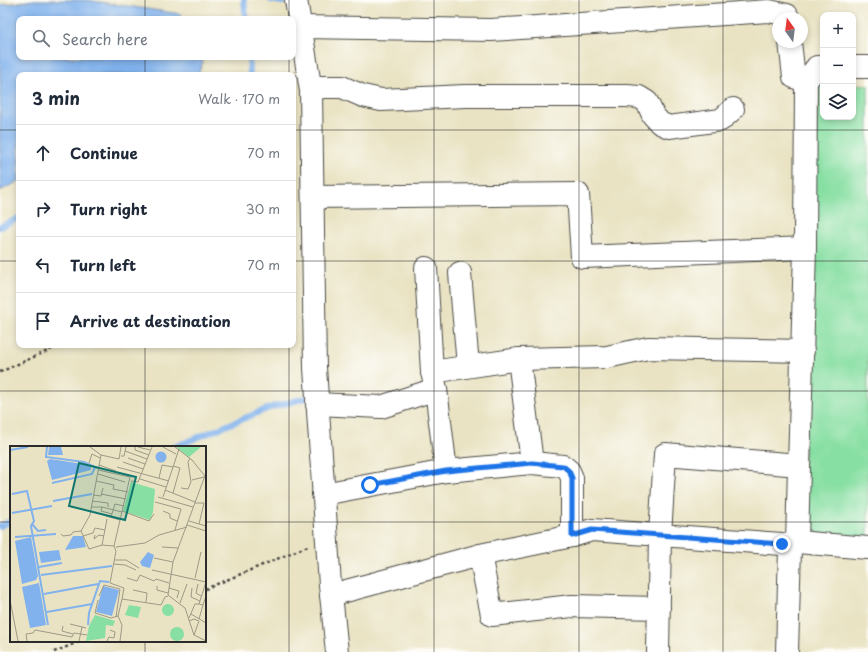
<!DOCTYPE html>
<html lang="en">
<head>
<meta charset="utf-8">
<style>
  :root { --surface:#fff; --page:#f6f6f7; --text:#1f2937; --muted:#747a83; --line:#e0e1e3 }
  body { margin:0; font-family:"Playpen Sans",sans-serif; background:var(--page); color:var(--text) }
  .controls { position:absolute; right:12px; top:12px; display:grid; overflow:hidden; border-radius:8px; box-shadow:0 2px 6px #0003 }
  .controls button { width:36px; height:36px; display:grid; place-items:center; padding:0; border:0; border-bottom:1px solid var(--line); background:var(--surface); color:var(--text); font:20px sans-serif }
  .compass { position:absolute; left:772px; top:12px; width:36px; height:36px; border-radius:50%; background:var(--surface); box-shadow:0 2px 6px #0003; rotate:346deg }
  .stop { position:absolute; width:12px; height:12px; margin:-9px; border:3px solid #1a73e8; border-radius:50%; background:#fff }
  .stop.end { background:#1a73e8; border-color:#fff; box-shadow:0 1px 4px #0008 }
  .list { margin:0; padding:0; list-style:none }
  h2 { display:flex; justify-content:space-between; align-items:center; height:52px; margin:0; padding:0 16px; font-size:17px }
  h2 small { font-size:13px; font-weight:400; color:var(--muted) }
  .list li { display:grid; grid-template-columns:26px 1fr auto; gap:12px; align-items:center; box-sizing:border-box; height:56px; padding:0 16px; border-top:1px solid var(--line) }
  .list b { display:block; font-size:15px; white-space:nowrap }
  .list em { font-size:13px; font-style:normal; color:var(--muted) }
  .icon { flex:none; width:22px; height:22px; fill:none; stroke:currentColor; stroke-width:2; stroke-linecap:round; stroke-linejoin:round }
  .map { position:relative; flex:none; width:868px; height:652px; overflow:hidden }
  .search { position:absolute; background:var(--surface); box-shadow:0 2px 6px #0003; left:16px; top:16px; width:280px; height:44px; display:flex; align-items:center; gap:10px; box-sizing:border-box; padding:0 14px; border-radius:8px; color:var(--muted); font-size:15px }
  .panel { position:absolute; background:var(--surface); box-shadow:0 2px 6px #0003; left:16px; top:72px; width:280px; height:276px; border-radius:8px }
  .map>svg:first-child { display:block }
  .green { fill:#87dfa3; stroke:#598567 }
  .water { fill:#81b2ed; stroke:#566e8c }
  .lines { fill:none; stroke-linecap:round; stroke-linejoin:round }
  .stream { stroke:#81b2ed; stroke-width:6 }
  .minor-casing { stroke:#484742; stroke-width:24 }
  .path { stroke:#484742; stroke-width:2.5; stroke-dasharray:3 3; stroke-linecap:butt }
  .minor { stroke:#fff; stroke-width:22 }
  .route { stroke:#1a73e8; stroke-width:5 }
  .grid { fill:none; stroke:#2b2b2b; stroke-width:1; stroke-opacity:0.55 }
  .inset-river { fill:none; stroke:#81b2ed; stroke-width:2 }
  .inset-road { fill:none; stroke:#9d9986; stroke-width:1 }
  .view { fill:#0f766e; fill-opacity:0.15; stroke:#0f766e; stroke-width:2 }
  .inset-edge { fill:none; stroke:#2b2b2b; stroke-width:2 }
</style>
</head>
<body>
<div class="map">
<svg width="868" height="652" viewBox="0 0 868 652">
  <rect width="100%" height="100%" fill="#fdfcf7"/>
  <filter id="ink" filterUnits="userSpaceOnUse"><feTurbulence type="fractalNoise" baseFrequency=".025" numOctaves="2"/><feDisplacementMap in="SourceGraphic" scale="8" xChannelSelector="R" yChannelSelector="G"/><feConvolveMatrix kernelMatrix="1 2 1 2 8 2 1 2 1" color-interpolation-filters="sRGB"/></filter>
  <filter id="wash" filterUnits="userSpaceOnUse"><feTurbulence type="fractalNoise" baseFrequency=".012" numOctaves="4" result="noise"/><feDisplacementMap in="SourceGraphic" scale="16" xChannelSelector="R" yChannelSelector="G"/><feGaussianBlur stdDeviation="0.9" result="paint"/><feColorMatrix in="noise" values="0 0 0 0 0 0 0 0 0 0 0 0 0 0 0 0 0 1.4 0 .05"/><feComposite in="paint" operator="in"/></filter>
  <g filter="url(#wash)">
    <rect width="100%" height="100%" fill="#e9e3c3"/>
    <polygon class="green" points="818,82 823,82 823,117 853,117 853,84 868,85 868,542 801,536"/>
    <polygon class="water" points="34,0 87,0 181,14 183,19 19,19 19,57 201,57 203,62 198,75 19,75 19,181 0,191 0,5"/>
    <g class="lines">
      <g class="stream">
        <polyline points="244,0 246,19"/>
        <polyline points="271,0 283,2"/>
        <polyline points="249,57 250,75"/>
        <polyline points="0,227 19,218"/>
        <polyline points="174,447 272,407 309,397"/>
        <polyline points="0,526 11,521"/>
      </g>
    </g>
  </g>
  <g filter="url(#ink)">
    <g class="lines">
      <g class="minor-casing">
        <g id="minor">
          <polyline points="296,0 311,91 315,368 330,585 337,652"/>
          <polyline points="301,27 491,30 769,11 787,15 787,18"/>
          <polyline points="790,42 794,77 806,81"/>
          <polyline points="853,67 868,67"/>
          <polyline points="311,91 322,87 342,87 363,96 381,100 465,96 627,96 639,97 647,102 653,115 660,123 669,127 721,120 733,109"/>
          <polyline points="313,197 578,194 582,257 805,248"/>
          <polyline points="460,273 468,366"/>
          <polyline points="519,359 532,463"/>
          <polyline points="432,372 519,359 607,357 648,348 803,351"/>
          <polyline points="436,389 446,471"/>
          <polyline points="317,404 381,407 436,389 432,372 426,268"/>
          <polyline points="323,494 446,471 532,463 563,466 569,471 572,478 572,536"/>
          <polyline points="797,542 868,548"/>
          <polyline points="480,555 572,536 592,530 782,544 790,548"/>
          <polyline points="331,595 480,555 492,615 572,606 659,608"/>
          <polyline points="658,652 660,535 665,454 799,465"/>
          <polyline points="787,652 790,548 797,542 805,248 806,81 817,67 823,67"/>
        </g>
      </g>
      <g class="path">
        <polyline points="0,372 61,345"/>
        <polyline points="205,589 308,546"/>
        <polyline points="54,652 81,641"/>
      </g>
      <use href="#minor" class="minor"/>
    </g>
  </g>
  <g class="lines" filter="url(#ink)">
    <polyline class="route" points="370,485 446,471 532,463 563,466 569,471 572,478 572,536 592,530 782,544"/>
  </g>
  <path class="grid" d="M 145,0 L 145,19M 289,0 L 289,19M 434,0 L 434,652M 579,0 L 579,652M 723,0 L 723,652M 145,57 L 145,75M 289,57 L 289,75M 0,130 L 19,130M 293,130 L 868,130M 0,261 L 19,261M 293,261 L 868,261M 145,345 L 145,447M 289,345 L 289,652M 0,391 L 868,391M 0,522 L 11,522M 205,522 L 868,522M 145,641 L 145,652"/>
  <g transform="translate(10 446)">
    <rect width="196" height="196" fill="#e9e3c3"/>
    <path d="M 166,1 L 191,1 L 179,11 ZM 121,36 L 145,43 L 143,66 L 140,74 L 113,65 ZM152 164a6 6 0 1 1 12 0a6 6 0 1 1-12 0ZM 119,159 L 131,161 L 128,172 L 115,169 ZM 85,169 L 105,175 L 103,180 L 96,179 L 95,192 L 76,195 L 79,180 ZM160 188a7 7 0 1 1 14 0a7 7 0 1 1-14 0Z" fill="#87dfa3"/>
    <path d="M 39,1 L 51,1 L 53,9 L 38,9 ZM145.5 11a5.5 5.5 0 1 1 11 0a5.5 5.5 0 1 1-11 0ZM 40,13 L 73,18 L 81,21 L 81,24 L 42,34 L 37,15 ZM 63,90 L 73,90 L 76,101 L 55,104 ZM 21,91 L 28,130 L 26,134 L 12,138 L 5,95 ZM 49,104 L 51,114 L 31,117 L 29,106 ZM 138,106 L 144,109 L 140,122 L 132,120 L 130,116 ZM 29,137 L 36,179 L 20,182 L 12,141 ZM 93,140 L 109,144 L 102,170 L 86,166 Z" fill="#81b2ed"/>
    <path class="inset-river" d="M 37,1 L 36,11 L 74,16 L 87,22M 0,4 L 18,1M 42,37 L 82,28 L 85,21M 2,48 L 17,45 L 24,75 L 21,80 L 38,179M 43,55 L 82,48M 2,67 L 42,60M 22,78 L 28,85 L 36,84M 5,91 L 46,88M 29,121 L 52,117M 31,129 L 102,120M 34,148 L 88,138M 37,166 L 82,158M 78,179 L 79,167 L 90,135 L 99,136"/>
    <path class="inset-road" d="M 80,1 L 91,9 L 80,69 L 71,85 L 79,103 L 92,99 L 104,100M 125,1 L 125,4 L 139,9M 128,1 L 140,4M 153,1 L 166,8M 165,1 L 182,14 L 195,30M 115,5 L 137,13M 91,9 L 109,13 L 111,1M 111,10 L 114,10 L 116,1M 118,12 L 135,18M 113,16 L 133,23M 79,17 L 82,8 L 90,12M 89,19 L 106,25M 163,20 L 170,22 L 163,47M 107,21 L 159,35M 88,24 L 120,31 L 104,100 L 106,105 L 100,137 L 114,142 L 112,153 L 151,159 L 155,151 L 158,150M 196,27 L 163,116 L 158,149 L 175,162 L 184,189 L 196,195M 88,28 L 115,36M 149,32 L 152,19 L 163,21M 130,33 L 156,41M 182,34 L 194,31M 86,35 L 104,39 L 103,43 L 118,46M 121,35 L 128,36 L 142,1M 171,42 L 178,43 L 181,36 L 178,16 L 180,12M 155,44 L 185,56M 91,48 L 116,53M 83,49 L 91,50 L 93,42M 148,51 L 183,61M 153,51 L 169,3M 82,55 L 98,57 L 98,61M 145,56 L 171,63 L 165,84M 185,57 L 194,57 L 189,78M 81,61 L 92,61 L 91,65 L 102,68M 92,61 L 112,66M 112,65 L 139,75 L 144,68M 153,65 L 160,68 L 160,72 L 167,75M 96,70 L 110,74M 101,71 L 105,58 L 114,60M 179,75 L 196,80M 177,79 L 196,85M 51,88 L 53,90 L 61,89 L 63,86 L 71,85M 85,89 L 84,93 L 89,89 L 94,90M 73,90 L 83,87 L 85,82 L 95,84M 92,99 L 97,73M 106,101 L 135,97 L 149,89 L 177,81M 152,101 L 168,102M 144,112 L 163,116M 105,114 L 116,114 L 129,122M 104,118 L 115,119 L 126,124M 142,124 L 196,136M 117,132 L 127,135 L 130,129 L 144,135 L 146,133 L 159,137M 185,132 L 191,106M 196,136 L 189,158 L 193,159 L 196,150M 188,138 L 186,147 L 191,150M 147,140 L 147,144 L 158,147M 159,142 L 169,145 L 167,152M 182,142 L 181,151 L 190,155M 123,144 L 137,147 L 136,156M 89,150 L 94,139 L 110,143 L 106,171M 0,154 L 8,195M 88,154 L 85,167 L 101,172 L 108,170M 170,157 L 177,138M 181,168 L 196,177M 179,172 L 185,158 L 189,158M 189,173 L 193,159M 179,175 L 184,173 L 189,175 L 184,189M 60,178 L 76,182M 53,180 L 52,185 L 63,188M 23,187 L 25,184 L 62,191 L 64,187 L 77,189M 17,195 L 16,188 L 23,187M 69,195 L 72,181M 97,195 L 99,191 L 104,192 L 105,186 L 100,184M 110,195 L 112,179 L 108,170 L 112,153"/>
    <path class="view" d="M 69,17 L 126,31 L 115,74 L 59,60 Z"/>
    <rect width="196" height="196" class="inset-edge"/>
  </g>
</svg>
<div class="controls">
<button>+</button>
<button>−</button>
<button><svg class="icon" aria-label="layers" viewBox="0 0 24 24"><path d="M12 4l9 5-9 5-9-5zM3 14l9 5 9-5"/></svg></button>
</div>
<svg class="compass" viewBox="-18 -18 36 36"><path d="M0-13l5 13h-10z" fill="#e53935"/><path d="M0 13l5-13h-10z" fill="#747a83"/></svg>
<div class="stop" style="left:370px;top:485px"></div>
<div class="stop end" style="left:782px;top:544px"></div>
<div class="search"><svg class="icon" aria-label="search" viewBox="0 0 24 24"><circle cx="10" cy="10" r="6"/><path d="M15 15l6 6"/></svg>Search here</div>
<section class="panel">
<h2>3 min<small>Walk · 170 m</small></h2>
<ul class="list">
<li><svg class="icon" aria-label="ahead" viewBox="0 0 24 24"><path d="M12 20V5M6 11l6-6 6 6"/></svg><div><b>Continue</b></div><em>70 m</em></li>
<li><svg class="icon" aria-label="right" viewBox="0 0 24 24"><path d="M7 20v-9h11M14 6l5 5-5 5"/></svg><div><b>Turn right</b></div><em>30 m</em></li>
<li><svg class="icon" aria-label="left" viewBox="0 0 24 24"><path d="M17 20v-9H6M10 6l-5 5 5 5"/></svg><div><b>Turn left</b></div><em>70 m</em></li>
<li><svg class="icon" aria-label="arrive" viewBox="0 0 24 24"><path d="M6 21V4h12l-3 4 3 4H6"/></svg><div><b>Arrive at destination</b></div></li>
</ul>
</section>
</div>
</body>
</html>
